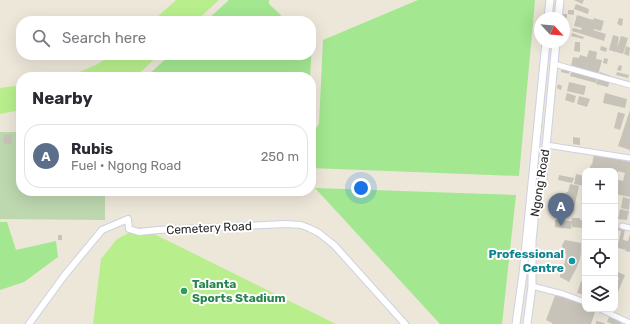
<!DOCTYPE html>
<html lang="en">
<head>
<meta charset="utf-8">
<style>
  :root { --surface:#fff; --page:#f2f2f3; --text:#2b2b33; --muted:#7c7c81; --line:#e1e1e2; --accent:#7c3aed }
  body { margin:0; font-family:Rubik,sans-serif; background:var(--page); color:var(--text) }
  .controls { position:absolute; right:12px; bottom:12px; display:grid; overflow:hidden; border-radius:8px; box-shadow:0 4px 16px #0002 }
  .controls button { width:36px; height:36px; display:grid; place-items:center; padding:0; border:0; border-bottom:1px solid var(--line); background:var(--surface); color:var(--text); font:20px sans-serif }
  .compass { position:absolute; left:534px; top:12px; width:36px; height:36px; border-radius:50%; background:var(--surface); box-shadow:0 4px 16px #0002; rotate:116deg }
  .you { position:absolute; left:361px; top:188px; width:14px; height:14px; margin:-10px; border:3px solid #fff; border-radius:50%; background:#1a73e8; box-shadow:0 0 0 6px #1a73e833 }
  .badge { display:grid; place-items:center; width:26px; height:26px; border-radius:50%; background:var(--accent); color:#fff; font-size:13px; font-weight:700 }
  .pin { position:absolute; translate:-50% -33px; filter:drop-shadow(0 1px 2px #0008) }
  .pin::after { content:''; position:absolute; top:21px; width:14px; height:12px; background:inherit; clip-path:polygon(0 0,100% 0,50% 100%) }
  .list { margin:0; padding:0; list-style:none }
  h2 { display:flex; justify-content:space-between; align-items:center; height:52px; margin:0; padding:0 16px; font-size:17px }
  h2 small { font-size:13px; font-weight:400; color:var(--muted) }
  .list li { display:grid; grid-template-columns:26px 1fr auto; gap:12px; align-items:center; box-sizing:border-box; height:64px; margin:0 8px 8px; padding:0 8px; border:1px solid var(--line); border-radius:16px }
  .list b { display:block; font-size:15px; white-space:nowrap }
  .list p { margin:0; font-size:13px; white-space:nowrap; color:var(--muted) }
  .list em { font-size:13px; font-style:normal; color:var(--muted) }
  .icon { flex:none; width:22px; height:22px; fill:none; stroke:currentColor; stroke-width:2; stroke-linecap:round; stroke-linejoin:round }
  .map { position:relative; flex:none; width:630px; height:324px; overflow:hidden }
  .search { position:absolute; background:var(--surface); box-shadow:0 4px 16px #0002; left:16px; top:16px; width:300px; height:44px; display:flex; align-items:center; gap:10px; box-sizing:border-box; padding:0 14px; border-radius:16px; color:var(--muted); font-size:15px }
  .panel { position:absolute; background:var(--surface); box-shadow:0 4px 16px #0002; left:16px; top:72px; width:300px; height:124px; border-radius:16px }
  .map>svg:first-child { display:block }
  .green { fill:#a3e791 }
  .cemetery { fill:#bdd7af }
  .pitch { fill:#b8ef8c }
  .building { fill:#c7c3b9; fill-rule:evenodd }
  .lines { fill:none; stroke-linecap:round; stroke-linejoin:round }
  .minor-casing { stroke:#ced0e3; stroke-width:7 }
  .tertiary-casing { stroke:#ced0e3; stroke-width:8 }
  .secondary-casing { stroke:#ced0e3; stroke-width:9 }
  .minor { stroke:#fff; stroke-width:5 }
  .tertiary { stroke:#fff; stroke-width:6 }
  .secondary { stroke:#fff; stroke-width:7 }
  .culture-dot { fill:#0f9aa8; stroke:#fff; stroke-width:1.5 }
  .leisure-dot { fill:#2e9e5b; stroke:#fff; stroke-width:1.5 }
  .labels { text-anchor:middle; stroke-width:4; stroke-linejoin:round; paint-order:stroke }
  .street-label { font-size:12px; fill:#292929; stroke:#fff }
  .culture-label { font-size:12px; font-weight:bold; fill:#0d838f; stroke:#fff; text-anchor:end }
  .leisure-label { font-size:12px; font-weight:bold; fill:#27864d; stroke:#fff; text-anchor:start }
</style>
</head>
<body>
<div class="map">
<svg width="630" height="324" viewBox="0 0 630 324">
  <rect width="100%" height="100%" fill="#ece7d9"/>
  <g class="green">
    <polygon points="229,0 269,0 269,4 287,21 206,21"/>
    <polygon points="418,0 535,0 519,176 311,168 311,135 319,124 323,40"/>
    <polygon points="311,43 312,44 310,77 146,77 170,55 311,55"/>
    <polygon points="315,188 516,195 502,324 440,324"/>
    <polygon points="0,222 7,222 16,250 56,241 58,257 24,282 0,290"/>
  </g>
  <polygon class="cemetery" points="0,132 21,132 21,191 105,191 105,220 0,219"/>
  <g class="pitch">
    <polygon points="176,0 219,0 196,21 153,21"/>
    <polygon points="112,55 159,55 135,77 63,77 79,72 96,65"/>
    <polygon points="21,85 21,110 0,114 0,88"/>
    <polygon points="140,227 336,324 93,324 101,259 117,239"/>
  </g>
  <g class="building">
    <polygon points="574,0 584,0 582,4"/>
    <polygon points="576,4 589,9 588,14 574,9"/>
    <polygon points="568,10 574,10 574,15 568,14"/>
    <rect x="563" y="14" width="4" height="4"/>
    <polygon points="577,15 593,20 594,18 604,21 601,31 594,29 593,30 606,34 604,41 572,31 573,28 581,30 582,28 574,26"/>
    <polygon points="619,18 623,19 622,26 617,24"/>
    <polygon points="572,33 584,37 583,39 571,36"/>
    <polygon points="613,35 619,37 617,48 621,36 628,38 623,54 609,50"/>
    <polygon points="575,42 580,42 580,52 574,51"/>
    <polygon points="601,46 607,48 606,52 600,50"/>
    <polygon points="626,46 630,48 629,56 624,54"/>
    <polygon points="589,50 597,52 596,59 602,60 596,83 570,76 573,67 571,66 573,57 579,58 580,55 587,57"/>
    <polygon points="604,58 608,59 607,64 603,63"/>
    <polygon points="619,65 622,66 621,71 617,70"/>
    <polygon points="562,67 570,69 569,74 561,72"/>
    <polygon points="600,72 611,76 608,87 596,84"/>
    <polygon points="617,72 629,75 628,78 616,75"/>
    <polygon points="569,82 586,86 584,95 567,91"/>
    <polygon points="558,84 562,86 561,90 557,88"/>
    <polygon points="567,93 576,96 574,103 565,100"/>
    <polygon points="605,93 627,99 625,108 603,103"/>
    <polygon points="579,96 590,99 587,107 577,104"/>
    <polygon points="630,110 630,150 618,146"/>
    <polygon points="618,112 625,114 620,130 614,128"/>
    <polygon points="4,135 12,135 11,144 3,143"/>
    <polygon points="573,137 580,138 580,145 573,144"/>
    <path d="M 594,154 L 630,162 L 630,197 L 615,194 L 615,171 L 589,171 L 591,164 L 592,165 ZM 618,171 L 625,173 L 623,181 L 616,179 Z"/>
    <polygon points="576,174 585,176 585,186 574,184"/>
    <polygon points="559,175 574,178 572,183 558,180"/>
    <polygon points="570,184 579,186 574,208 565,206 567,198 565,197 566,192 568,192"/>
    <polygon points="623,197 630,199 629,210 621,208"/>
    <polygon points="620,209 629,211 627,220 618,219"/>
    <polygon points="572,218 580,218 580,220 584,220 583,228 572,227"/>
    <polygon points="555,220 572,221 571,229 555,227"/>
    <polygon points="615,227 625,229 623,240 628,241 630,234 630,252 625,251 626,250 615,247 615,244 618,244 621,231 615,230"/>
    <rect x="58" y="235" width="4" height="5"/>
    <polygon points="565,240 581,243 581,253 580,259 577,267 569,282 560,277 560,273 565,262 566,255 563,250 562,245"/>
    <polygon points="615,271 625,275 615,299 615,287 619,278 615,277"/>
    <polygon points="581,281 585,282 585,295 577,293"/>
    <polygon points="556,293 585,304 585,309 596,309 591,324 552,324 552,323 546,320"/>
    <polygon points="609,317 622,322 621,324 612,324 607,322"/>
    <polygon points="596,321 605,323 604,324 596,324"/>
  </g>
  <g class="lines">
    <g class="minor-casing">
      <g id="minor">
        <polyline points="554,64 630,85"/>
        <polyline points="546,145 630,158"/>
        <polyline points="622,226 630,228"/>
        <polyline points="532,286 563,294 585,302"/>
        <polyline points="600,309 630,323"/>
      </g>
    </g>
    <g class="tertiary-casing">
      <polyline id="tertiary" points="29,324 64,276 102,230 128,219 129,229 139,232 158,230 286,224 301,225 309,228 319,233 334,245 405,324"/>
    </g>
    <g class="secondary-casing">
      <g id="secondary">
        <polyline points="548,18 550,0"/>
        <polyline points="558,18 560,0"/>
        <polyline points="516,324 523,274 546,42"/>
        <polyline points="527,324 532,286 532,241 537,191 543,179 556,42"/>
      </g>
    </g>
    <use href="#minor" class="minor"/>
    <use href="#tertiary" class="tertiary"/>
    <use href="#secondary" class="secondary"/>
  </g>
  <circle class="culture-dot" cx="572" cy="261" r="4"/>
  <circle class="leisure-dot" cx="184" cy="291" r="4"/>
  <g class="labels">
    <g class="street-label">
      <text transform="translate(540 183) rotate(-81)" y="4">Ngong Road</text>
      <text transform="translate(209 228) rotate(-3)" y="4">Cemetery Road</text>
    </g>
    <g class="culture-label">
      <text x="564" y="258">Professional<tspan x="564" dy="14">Centre</tspan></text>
    </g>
    <g class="leisure-label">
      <text x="192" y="288">Talanta<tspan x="192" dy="14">Sports Stadium</tspan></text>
    </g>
  </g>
</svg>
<div class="controls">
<button>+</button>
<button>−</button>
<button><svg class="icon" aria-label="locate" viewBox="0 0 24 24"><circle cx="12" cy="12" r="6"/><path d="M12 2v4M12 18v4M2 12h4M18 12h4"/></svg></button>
<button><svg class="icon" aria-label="layers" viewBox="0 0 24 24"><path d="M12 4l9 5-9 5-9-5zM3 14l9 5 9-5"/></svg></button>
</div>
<svg class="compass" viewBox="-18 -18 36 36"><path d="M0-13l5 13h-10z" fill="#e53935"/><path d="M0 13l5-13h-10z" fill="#7c7c81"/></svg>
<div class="you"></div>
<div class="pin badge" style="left:561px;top:226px;background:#5c6f8a">A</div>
<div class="search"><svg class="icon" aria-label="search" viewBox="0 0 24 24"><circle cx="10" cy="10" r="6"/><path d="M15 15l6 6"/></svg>Search here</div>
<section class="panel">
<h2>Nearby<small></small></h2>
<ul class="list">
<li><span class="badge" style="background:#5c6f8a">A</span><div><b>Rubis</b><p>Fuel · Ngong Road</p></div><em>250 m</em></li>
</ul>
</section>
</div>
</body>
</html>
